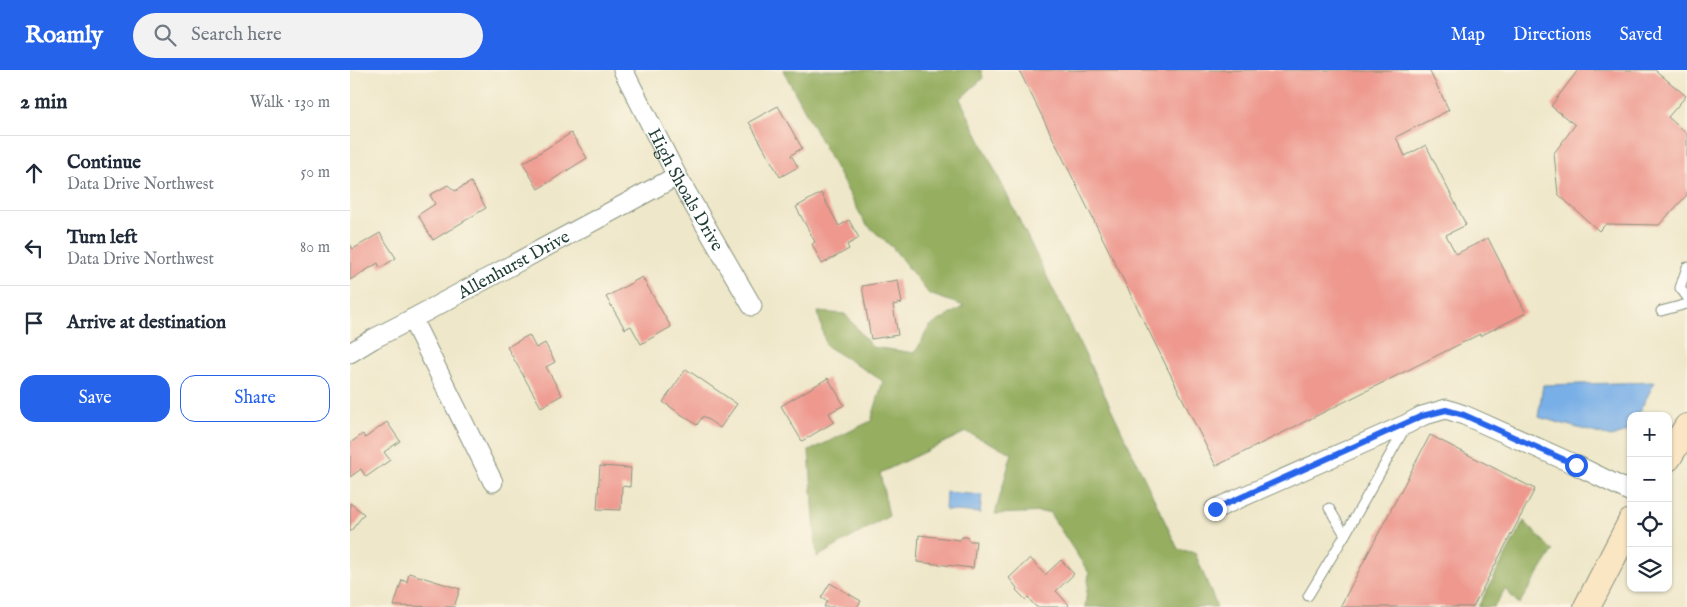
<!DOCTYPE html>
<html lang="en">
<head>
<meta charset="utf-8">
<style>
  :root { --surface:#fff; --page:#f2f2f3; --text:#1f2937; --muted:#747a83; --line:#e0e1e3; --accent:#2563eb }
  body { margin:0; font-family:"IM FELL English",serif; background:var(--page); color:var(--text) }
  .controls { position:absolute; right:15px; bottom:15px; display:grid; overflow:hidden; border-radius:10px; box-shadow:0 1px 4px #0004 }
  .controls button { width:45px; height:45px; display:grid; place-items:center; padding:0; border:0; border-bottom:1px solid var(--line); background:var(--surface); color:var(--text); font:25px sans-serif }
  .stop { position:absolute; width:15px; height:15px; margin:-11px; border:4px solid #2563eb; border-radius:50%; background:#fff }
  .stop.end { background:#2563eb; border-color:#fff; box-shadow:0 1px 5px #0008 }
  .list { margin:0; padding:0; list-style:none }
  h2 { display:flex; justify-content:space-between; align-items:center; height:65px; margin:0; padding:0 20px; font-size:21px }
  h2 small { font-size:16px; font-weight:400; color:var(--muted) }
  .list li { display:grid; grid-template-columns:32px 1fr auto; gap:15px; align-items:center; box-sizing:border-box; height:75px; padding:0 20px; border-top:1px solid var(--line) }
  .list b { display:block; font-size:19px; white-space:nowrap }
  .list p { margin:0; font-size:16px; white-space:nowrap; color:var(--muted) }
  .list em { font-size:16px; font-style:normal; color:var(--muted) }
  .actions { display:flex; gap:10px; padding:15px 20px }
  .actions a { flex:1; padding:11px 0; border:1px solid var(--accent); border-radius:15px; text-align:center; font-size:18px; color:var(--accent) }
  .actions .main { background:var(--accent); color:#fff }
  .icon { flex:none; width:28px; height:28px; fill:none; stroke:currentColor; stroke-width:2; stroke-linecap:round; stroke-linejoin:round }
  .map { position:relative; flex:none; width:1337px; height:537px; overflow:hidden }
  header { display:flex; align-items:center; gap:30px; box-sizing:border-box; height:70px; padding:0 25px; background:var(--accent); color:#fff }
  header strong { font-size:24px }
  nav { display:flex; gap:28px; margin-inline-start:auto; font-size:18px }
  .search { width:350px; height:45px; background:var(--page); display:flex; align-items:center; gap:12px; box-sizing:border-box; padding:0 18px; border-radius:28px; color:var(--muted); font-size:19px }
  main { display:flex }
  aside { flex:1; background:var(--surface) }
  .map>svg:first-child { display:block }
  .forest { fill:#95ae60; stroke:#5a764a }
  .water { fill:#78afe7; stroke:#4c768e }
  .building { fill:#ee988e }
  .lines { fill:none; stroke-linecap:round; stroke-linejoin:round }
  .lane-casing { stroke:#86927e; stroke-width:11 }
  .street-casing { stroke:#86927e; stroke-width:21 }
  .secondary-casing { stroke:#86927e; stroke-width:28 }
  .lane { stroke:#fff; stroke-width:9 }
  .street { stroke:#fff; stroke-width:19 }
  .secondary { stroke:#fbe6c4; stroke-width:26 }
  .route { stroke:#2563eb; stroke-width:6 }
  .labels { text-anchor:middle; stroke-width:4; stroke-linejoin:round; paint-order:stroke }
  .street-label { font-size:18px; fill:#1f3d34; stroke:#fcf5e5 }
</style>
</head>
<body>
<header>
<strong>Roamly</strong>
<div class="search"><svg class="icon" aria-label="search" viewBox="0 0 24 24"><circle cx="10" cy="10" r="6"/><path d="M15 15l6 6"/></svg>Search here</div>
<nav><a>Map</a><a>Directions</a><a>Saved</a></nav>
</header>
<main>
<aside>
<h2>2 min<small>Walk · 130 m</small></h2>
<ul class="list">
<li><svg class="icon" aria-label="ahead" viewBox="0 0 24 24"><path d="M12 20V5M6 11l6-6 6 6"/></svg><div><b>Continue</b><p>Data Drive Northwest</p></div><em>50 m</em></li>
<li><svg class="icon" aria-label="left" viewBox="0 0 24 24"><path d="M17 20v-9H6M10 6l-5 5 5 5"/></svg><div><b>Turn left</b><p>Data Drive Northwest</p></div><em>80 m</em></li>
<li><svg class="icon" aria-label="arrive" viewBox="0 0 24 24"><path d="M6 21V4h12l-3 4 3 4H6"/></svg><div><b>Arrive at destination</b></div></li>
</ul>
<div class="actions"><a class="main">Save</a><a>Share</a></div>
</aside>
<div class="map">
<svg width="1337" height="537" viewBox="0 0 1337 537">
  <rect width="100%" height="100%" fill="#fcf5e5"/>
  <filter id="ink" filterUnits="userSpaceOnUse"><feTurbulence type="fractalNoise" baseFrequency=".02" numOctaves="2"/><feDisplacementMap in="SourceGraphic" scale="10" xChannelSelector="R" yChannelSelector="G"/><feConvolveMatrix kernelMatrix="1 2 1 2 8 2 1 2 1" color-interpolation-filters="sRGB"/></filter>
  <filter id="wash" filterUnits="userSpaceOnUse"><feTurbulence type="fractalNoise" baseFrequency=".0096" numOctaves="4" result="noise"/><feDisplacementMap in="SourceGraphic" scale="20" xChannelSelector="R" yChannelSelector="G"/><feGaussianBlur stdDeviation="1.12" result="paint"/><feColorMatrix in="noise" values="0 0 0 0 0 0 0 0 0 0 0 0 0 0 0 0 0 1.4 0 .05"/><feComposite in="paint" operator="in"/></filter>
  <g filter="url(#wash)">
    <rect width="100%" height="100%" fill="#eee7c9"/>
    <g class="forest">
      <polygon points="433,0 631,0 633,8 610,29 749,313 828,479 845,483 867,537 735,537 739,503 699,442 645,444 662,383 616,362 530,403 539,446 467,487 459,381 521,351 533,311 476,276 468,242 495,244 522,277 565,283 579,257 614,236 579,224 543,178 515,153"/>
      <polygon points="1174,451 1203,481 1169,534 1155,519 1144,537 1128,537"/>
    </g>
    <g class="water">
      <polygon points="1305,312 1287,346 1281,346 1281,358 1279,361 1261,367 1188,347 1193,315"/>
      <polygon points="596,422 632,425 630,443 595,440"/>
    </g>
    <g id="blocks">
      <g class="building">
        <polygon points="669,0 1079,0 1099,40 1046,67 1055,86 1076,75 1116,155 1096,165 1106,184 1138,168 1176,243 1130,266 1130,264 866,396"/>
        <polygon points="1228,0 1305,0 1336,26 1318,47 1337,64 1337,125 1309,155 1256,154 1249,161 1208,124 1204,83 1225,55 1201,36"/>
        <polygon points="428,36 452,78 441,85 448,97 430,107 399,52"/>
        <polygon points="221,63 237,88 188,119 173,93"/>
        <polygon points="121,112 136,138 83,170 68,145 85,134 80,125 98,115 105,121"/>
        <polygon points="471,123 489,156 499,150 509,168 497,175 499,179 472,194 462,174 465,172 446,137"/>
        <polygon points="30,163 46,188 30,198 28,193 0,210 0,174 3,179"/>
        <polygon points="292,207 321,257 291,274 281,256 275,259 256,227"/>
        <polygon points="548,210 552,233 543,235 548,265 521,269 512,216"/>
        <polygon points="179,265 186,278 195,273 205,292 196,297 212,325 191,337 157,277"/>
        <polygon points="336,299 387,334 370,358 353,346 347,355 313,332"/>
        <polygon points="478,308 494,335 479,343 484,352 452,371 431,336"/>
        <polygon points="37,352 50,371 34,382 40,390 16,407 11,399 0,407 0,373 13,364 15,368"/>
        <polygon points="1080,365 1185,419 1123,537 990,537"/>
        <polygon points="250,396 281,398 280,417 272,416 271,440 247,439"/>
        <polygon points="0,433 14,444 0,462"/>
        <polygon points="569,465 610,470 612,467 617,467 619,471 626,471 623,498 567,492"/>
        <polygon points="680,488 695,505 711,490 724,504 706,521 719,535 717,537 686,537 678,528 676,530 666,520 667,518 659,508"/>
        <polygon points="59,503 110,519 104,537 44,536 52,510 57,512"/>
        <polygon points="480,513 511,531 507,537 474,537 477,531 471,528"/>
      </g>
    </g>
  </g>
  <g filter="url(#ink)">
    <use href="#blocks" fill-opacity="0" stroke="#86927e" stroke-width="1"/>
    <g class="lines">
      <g class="lane-casing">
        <g id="lane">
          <polyline points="1337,197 1330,218 1337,227"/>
          <polyline points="1311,241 1337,234"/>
          <polyline points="979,438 995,465"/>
          <polyline points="958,526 995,465 1055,358"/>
        </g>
      </g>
      <g class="street-casing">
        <g id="street">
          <path id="s1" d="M 273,0 L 327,106 L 402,236"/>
          <polyline points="62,249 143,412"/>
          <path id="s2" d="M 0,283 L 23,269 L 62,249 L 327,106"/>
          <polyline points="865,439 1057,354 1072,346 1096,339 1114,345 1226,395 1281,422"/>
        </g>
      </g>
      <g class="secondary-casing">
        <g id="secondary">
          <polyline points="1318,388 1337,357"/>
          <polyline points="1237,537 1281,452"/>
        </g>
      </g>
      <use href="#lane" class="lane"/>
      <use href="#street" class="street"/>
      <use href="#secondary" class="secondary"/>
    </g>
  </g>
  <g class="lines" filter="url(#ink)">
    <polyline class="route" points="865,439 1072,346 1096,340 1114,345 1226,395"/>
  </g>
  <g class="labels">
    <g class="street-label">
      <text dy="6" stroke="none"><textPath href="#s1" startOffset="135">High Shoals Drive</textPath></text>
      <text dy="6" stroke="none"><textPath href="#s2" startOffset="186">Allenhurst Drive</textPath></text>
    </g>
  </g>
</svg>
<div class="controls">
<button>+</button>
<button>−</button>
<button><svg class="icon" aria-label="locate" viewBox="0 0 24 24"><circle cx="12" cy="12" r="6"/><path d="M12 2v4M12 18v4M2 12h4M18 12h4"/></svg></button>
<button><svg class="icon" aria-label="layers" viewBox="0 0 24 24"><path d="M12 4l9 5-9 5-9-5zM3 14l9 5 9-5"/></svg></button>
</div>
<div class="stop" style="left:1226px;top:395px"></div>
<div class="stop end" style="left:865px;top:439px"></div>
</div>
</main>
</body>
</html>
